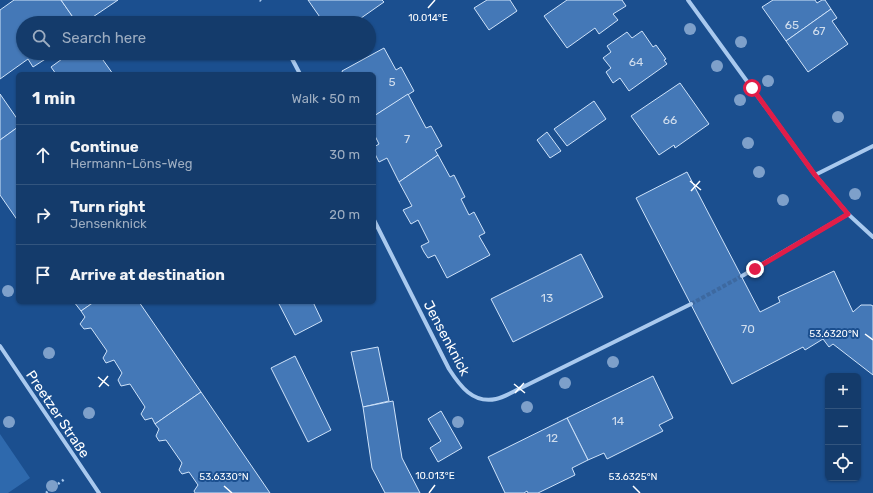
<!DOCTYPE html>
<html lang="en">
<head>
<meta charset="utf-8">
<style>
  :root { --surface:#143b6b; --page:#214673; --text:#f1f3f6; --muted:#9dadc1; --line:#33557e }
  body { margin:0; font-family:Rubik,sans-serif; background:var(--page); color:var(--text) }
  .controls { position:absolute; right:12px; bottom:12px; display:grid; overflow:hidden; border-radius:6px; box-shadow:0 1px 3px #0004 }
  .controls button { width:36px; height:36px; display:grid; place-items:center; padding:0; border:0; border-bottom:1px solid var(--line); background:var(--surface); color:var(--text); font:20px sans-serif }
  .stop { position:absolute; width:12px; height:12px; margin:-9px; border:3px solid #e11d48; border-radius:50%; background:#fff }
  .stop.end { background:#e11d48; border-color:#fff; box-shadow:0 1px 4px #0008 }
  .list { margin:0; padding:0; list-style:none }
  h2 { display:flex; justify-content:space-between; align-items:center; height:52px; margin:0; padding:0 16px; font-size:17px }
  h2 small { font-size:13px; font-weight:400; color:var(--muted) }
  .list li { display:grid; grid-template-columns:26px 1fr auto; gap:12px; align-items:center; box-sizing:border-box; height:60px; padding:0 16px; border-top:1px solid var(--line) }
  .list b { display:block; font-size:15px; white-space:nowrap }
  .list p { margin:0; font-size:13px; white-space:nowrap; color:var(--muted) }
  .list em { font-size:13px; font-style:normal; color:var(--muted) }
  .icon { flex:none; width:22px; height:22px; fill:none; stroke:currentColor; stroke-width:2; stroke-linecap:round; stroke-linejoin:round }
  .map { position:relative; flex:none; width:873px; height:493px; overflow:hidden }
  .search { position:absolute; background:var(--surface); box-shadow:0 1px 3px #0004; left:16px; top:16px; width:360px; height:44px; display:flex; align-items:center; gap:10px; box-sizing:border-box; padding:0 14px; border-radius:22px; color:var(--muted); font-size:15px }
  .panel { position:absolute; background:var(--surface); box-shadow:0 1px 3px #0004; left:16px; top:72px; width:360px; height:232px; border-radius:6px }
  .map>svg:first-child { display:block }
  .green { fill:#2e69ad }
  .building { fill:#4478b7; stroke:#cfe3fa }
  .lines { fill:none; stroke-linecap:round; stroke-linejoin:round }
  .street-tunnel { stroke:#3d69a0; stroke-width:4; stroke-dasharray:4 2; stroke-linecap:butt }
  .path { stroke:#a9c9ee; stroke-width:2.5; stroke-dasharray:2 3; stroke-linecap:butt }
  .street { stroke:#a9c9ee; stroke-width:4 }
  .tree { fill:#7ea0ca }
  .route { stroke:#e11d48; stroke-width:5 }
  .ticks { fill:none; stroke:#fff; stroke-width:1.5 }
  .labels { text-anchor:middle; stroke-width:4; stroke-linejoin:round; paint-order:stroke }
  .number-label { font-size:12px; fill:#d0dded }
  .street-label { font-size:14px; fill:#fff; stroke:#1b4f8f }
  .ticks-label { font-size:10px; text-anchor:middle; fill:#fff; stroke:#1b4f8f; stroke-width:4; stroke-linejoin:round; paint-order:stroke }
</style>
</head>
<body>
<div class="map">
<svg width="873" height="493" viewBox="0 0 873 493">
  <rect width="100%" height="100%" fill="#1b4f8f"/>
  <polygon class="green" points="0,434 30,478 8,493 0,493"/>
  <g class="building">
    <polygon points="14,0 61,0 77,23 23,23 23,53 44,53 47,58 33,67 28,59 0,79 0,10"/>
    <polygon points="61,0 118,0 84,23 77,23"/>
    <polygon points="308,0 382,0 384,2 354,23 324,23"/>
    <polygon points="487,0 510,0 517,11 489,30 474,8"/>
    <polygon points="567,0 622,0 626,6 613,14 618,20 599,34 595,28 567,48 544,16"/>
    <polygon points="773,0 815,0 817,3 822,0 825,0 831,9 786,41 762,7"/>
    <polygon points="831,9 837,18 832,21 848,44 808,72 786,41"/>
    <polygon points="642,31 653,47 656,45 666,59 664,60 667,64 629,91 620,78 613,83 606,72 611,68 603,58 611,52 607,46 627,32 632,38"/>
    <polygon points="384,48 396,70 401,67 414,91 374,116 374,74 343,74 342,71"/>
    <polygon points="58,53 98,53 113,74 56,74 51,67 62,59"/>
    <polygon points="680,83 709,124 675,148 674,145 659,155 631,116"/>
    <polygon points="0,94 18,120 18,127 0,140"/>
    <polygon points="408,94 426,128 431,126 442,146 435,150 438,155 399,182 387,158 379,162 374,152 374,147 379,144 374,134 374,116"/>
    <polygon points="594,101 606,119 567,146 554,129"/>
    <polygon points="18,127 18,221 0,195 0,140"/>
    <polygon points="547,132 561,151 550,158 537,140"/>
    <polygon points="438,155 450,177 454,175 465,197 461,199 469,215 474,212 485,233 479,236 490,255 447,278 435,255 428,258 424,252 421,246 429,242 418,220 411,224 403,210 412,206 399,182"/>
    <polygon points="687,172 760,312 780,302 778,297 834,271 853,312 861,305 871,305 873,306 873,375 833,344 829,347 823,339 805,350 803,347 732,384 636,198"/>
    <polygon points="581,254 603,297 513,342 491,299"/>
    <polygon points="74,302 94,302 81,311"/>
    <polygon points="94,302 139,302 201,392 155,424 152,418 145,420 141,414 145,407 130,384 121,386 118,380 122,373 114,360 106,363 103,358 107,351 91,328 84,329 80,324 85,317 81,311"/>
    <polygon points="278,302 313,302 322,321 295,335"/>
    <polygon points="378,347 389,401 363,407 351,352"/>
    <polygon points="295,356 331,430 308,442 271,368"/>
    <polygon points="653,376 673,418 659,425 663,431 607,459 604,453 588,460 567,418"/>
    <polygon points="201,392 270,493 195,493 194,491 198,485 189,472 182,474 179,470 182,463 166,440 159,441 156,436 159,429 155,424"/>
    <polygon points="393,401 402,458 420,493 385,493 372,468 363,407"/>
    <polygon points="441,411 462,448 438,462 430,448 441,441 428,419"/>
    <polygon points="567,418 588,460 572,468 575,475 538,493 528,493 527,491 524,493 505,493 488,457"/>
  </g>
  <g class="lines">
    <polyline class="street-tunnel" points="691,304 742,276"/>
    <g class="path">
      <polyline points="260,0 261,1"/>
      <polyline points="46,493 66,478"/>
    </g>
    <g class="street">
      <polyline points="688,0 815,175 848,214 873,237"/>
      <polyline points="289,53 300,74"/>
      <polyline points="815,175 873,146"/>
      <path d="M 374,220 L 449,369 C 460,386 473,404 496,399 C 505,397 514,391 523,387 L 691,304"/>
      <polyline points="742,276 848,214"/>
      <polyline points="0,346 99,493"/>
    </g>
  </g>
  <g class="tree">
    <circle cx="690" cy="29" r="6"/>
    <circle cx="741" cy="42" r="6"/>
    <circle cx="717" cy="66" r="6"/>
    <circle cx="768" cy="81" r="6"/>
    <circle cx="740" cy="100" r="6"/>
    <circle cx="838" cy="117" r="6"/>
    <circle cx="748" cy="143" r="6"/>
    <circle cx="759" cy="172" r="6"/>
    <circle cx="855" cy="194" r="6"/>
    <circle cx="783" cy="200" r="6"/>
    <circle cx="8" cy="291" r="6"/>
    <circle cx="49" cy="353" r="6"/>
    <circle cx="613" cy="362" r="6"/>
    <circle cx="565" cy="383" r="6"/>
    <circle cx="527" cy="407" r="6"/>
    <circle cx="89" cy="413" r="6"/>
    <circle cx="9" cy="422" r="6"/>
    <circle cx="458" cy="422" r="6"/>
    <circle cx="52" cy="486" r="6"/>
  </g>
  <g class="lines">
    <polyline class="route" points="752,88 815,175 848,214 755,269"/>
  </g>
  <path class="ticks" d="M 428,8 L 435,0M 690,181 L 701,190M 691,191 L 700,181M 865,334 L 873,340M 98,377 L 109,386M 514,384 L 525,393M 99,387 L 108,376M 515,393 L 524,383M 224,486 L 232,493M 633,486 L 640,493M 429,493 L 435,485"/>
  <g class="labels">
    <g class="number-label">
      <text x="792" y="29">65</text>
      <text x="819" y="35">67</text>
      <text x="636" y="66">64</text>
      <text x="392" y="86">5</text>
      <text x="670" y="124">66</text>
      <text x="407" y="143">7</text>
      <text x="547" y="302">13</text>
      <text x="748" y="333">70</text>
      <text x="618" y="425">14</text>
      <text x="552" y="442">12</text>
    </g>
    <g class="street-label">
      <text transform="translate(447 338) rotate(62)" y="5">Jensenknick</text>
      <text transform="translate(58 414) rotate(56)" y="5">Preetzer Straße</text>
    </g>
  </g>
  <g class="ticks-label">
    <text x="428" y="21">10.014°E</text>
    <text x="834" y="337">53.6320°N</text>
    <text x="435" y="479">10.013°E</text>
    <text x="224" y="480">53.6330°N</text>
    <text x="633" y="480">53.6325°N</text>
  </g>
</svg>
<div class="controls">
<button>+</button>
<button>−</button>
<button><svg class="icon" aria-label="locate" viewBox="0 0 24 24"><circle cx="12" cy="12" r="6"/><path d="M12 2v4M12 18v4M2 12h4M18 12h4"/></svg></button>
</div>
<div class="stop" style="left:752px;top:88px"></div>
<div class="stop end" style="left:755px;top:269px"></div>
<div class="search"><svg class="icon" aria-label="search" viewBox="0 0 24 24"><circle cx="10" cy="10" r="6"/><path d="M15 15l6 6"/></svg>Search here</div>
<section class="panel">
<h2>1 min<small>Walk · 50 m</small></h2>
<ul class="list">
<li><svg class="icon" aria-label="ahead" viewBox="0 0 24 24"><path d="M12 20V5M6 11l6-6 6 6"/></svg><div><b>Continue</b><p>Hermann-Löns-Weg</p></div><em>30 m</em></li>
<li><svg class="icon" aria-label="right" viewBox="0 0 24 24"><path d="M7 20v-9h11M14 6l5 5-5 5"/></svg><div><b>Turn right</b><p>Jensenknick</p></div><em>20 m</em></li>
<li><svg class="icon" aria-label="arrive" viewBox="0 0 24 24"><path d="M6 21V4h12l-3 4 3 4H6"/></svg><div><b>Arrive at destination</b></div></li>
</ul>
</section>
</div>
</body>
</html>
